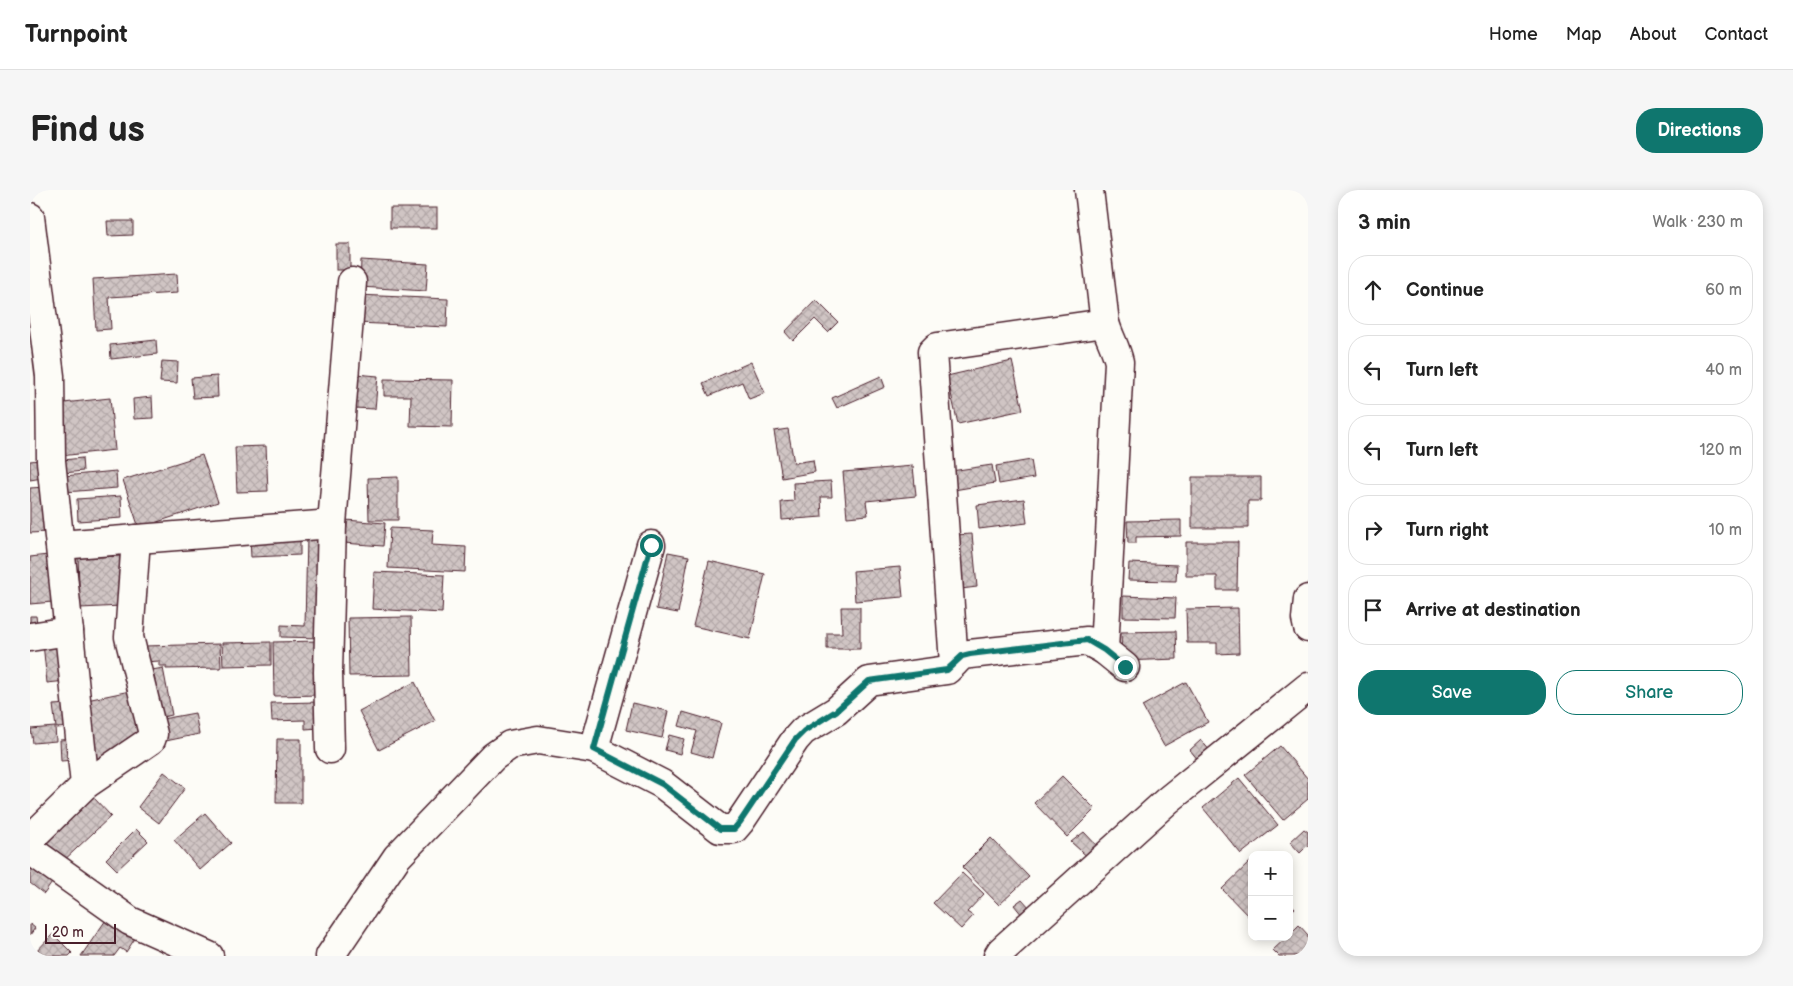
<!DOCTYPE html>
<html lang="en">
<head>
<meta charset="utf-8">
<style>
  :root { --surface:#fff; --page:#f6f6f6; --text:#222; --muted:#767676; --line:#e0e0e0; --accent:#0f766e }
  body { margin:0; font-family:"Balsamiq Sans",sans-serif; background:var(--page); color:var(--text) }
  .controls { position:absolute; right:15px; bottom:15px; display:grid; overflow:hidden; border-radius:10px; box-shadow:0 2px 12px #0003 }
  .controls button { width:45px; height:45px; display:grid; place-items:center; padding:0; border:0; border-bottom:1px solid var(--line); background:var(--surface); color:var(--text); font:25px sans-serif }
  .scale { position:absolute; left:15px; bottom:12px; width:71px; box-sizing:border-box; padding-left:5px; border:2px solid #4a1f2b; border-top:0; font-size:14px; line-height:18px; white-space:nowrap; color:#4a1f2b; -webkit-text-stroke:4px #fdfcf7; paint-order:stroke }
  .stop { position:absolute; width:15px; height:15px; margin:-11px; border:4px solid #0f766e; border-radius:50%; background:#fff }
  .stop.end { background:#0f766e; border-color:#fff; box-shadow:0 1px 5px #0008 }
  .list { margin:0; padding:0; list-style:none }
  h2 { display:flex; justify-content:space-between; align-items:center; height:65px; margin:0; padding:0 20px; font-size:21px }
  h2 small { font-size:16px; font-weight:400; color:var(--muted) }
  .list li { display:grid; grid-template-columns:32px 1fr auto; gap:15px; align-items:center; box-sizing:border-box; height:70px; margin:0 10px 10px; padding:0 10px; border:1px solid var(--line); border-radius:20px }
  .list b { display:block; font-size:19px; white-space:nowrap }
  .list em { font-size:16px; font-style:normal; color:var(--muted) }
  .actions { display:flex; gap:10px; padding:15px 20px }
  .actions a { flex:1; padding:11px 0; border:1px solid var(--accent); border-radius:20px; text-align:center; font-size:18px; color:var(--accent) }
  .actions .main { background:var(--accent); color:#fff }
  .icon { flex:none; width:28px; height:28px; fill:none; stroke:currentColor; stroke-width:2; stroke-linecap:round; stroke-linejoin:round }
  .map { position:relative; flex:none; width:1278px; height:766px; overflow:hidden; border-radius:20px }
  header { display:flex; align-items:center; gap:30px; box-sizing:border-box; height:70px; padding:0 25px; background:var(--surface); border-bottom:1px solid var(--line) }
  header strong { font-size:24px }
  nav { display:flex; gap:28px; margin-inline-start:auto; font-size:18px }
  .intro { display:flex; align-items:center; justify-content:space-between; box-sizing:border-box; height:120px; padding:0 30px }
  h1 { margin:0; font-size:35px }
  .button { padding:12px 22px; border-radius:20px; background:var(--accent); color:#fff; font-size:18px; font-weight:700 }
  main { display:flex; gap:30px; padding:0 30px }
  aside { flex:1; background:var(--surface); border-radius:20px; box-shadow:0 2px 12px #0003 }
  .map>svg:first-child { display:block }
  .building { fill:url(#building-cross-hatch); stroke:#4a1f2b }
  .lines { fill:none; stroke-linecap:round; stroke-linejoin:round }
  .minor-casing { stroke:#4a1f2b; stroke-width:31 }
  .minor { stroke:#fdfcf7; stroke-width:28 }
  .route { stroke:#0f766e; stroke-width:6 }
</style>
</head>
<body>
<header>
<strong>Turnpoint</strong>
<nav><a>Home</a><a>Map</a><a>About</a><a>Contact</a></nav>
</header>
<div class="intro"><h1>Find us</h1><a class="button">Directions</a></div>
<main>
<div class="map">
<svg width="1278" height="766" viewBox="0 0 1278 766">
  <defs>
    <pattern id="building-cross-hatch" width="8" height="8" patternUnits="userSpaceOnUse" patternTransform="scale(1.25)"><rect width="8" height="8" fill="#d0c5c4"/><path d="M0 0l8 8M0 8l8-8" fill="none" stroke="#b4a9a9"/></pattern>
  </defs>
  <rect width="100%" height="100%" fill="#fdfcf7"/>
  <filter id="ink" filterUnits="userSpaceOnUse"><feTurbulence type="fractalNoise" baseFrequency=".02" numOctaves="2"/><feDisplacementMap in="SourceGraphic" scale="10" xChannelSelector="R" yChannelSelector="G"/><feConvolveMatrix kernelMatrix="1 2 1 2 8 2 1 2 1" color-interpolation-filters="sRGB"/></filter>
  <g filter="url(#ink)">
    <g class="building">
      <rect x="360" y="18" width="47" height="20"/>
      <polygon points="77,31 103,31 103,45 78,46"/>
      <rect x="306" y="54" width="14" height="26"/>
      <polygon points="331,70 398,74 396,101 330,97"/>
      <polygon points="147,84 148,103 79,107 81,139 66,140 63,89"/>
      <polygon points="328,105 418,109 417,137 327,133"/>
      <polygon points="786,110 808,132 798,142 785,129 763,151 755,142"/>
      <polygon points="126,150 127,164 81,169 80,155"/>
      <polygon points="132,171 148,172 147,193 130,192"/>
      <polygon points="982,171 993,220 928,234 917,186"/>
      <polygon points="721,172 735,203 719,209 712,192 679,206 673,193"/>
      <polygon points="326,184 348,186 345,219 323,218"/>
      <polygon points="187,186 188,207 163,208 161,188"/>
      <polygon points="851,186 855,197 807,218 802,208"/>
      <polygon points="354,189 423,190 422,237 380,236 381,206 354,206"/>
      <polygon points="122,207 123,228 104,229 103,209"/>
      <polygon points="80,208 85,260 30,266 24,214"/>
      <polygon points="758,239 764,273 783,270 785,282 752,288 744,241"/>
      <polygon points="236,256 238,301 207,302 205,257"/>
      <polygon points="172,265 188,312 109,338 93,290"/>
      <polygon points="52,268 53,281 34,283 33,270"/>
      <polygon points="10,270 12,288 0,290 0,271"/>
      <polygon points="1001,270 1004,288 969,294 966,276"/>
      <polygon points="962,275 965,293 924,300 921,281"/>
      <polygon points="883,276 886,306 836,311 838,325 817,327 813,282"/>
      <polygon points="86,281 87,298 35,302 34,286"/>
      <polygon points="368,287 368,330 339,330 338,288"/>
      <polygon points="1162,287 1231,287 1231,311 1218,311 1218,338 1162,338"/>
      <polygon points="801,291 802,307 791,307 792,327 752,330 751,312 764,311 763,293"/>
      <polygon points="15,297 18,342 0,343 0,298"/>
      <polygon points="91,306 92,328 48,331 47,309"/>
      <polygon points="994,309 997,333 949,339 947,315"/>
      <polygon points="315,330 355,333 353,356 313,353"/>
      <polygon points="1151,330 1151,346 1106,347 1106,353 1098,353 1097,331"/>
      <polygon points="360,338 403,340 402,355 436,357 435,382 358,378"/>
      <polygon points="942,344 947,397 931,399 925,345"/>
      <polygon points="270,347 270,365 221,367 220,349"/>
      <polygon points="277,347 294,347 291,448 251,447 251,435 275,436"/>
      <polygon points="1156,352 1208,352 1207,400 1187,400 1187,386 1156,386"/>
      <polygon points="638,362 659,366 648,423 626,419"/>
      <polygon points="18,365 23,412 0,414 0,367"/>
      <polygon points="90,366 92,416 50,418 48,368"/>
      <polygon points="679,371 735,384 720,449 663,436"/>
      <polygon points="1099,373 1147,375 1146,391 1098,390"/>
      <polygon points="870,377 873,407 825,411 823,381"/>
      <polygon points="344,382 414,385 412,423 342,419"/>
      <polygon points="1093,406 1146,408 1145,428 1093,427"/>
      <polygon points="811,417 830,417 830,459 797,459 797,443 812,443"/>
      <polygon points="1208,418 1209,463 1187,464 1187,453 1157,453 1156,419"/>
      <polygon points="0,426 6,426 8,441 0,442"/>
      <polygon points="381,427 382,485 319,486 318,428"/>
      <polygon points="1146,441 1147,469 1092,471 1091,442"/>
      <polygon points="32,451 36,491 17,493 13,453"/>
      <polygon points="288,451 290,505 244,506 243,452"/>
      <polygon points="241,452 241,475 193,476 192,453"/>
      <polygon points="190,454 191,478 136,479 136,476 129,476 129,471 115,472 114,456"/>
      <polygon points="133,478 142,525 127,528 117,481"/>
      <polygon points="385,492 405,531 349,560 329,521"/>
      <polygon points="1156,492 1178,532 1134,556 1112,516"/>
      <polygon points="100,501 111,554 58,583 52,511"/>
      <polygon points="288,512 289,538 275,539 275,530 242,531 241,513"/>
      <polygon points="602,513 638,521 632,548 596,540"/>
      <polygon points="39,514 42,537 26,538 23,515"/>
      <polygon points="653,522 691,533 682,568 661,562 667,541 649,536"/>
      <polygon points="165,523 169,544 131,552 127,530"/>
      <polygon points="25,537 26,551 3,553 1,539"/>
      <polygon points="639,545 654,549 650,564 635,560"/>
      <polygon points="43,549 44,570 31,571 30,550"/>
      <polygon points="247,549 271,549 271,613 246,613"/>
      <polygon points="1171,550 1180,561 1168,570 1160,560"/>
      <polygon points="1250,556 1278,589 1278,609 1253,630 1215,585"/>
      <polygon points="134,582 155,598 129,633 108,617"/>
      <polygon points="1032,586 1065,619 1037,647 1004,613"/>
      <polygon points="1209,588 1248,635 1211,664 1173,618"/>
      <polygon points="63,607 81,626 29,675 11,656"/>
      <polygon points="175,623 201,653 170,680 144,650"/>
      <polygon points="106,639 118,651 87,680 76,669"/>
      <polygon points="1274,639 1278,642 1278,655 1270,663 1260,652"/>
      <polygon points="1054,642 1071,660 1061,670 1041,652"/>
      <polygon points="961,648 999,687 969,715 932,677"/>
      <polygon points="1221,671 1222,672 1222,730 1192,699"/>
      <polygon points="0,674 24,690 14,704 0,693"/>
      <polygon points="932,683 954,704 937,722 943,726 931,739 903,713"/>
      <polygon points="992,709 1000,718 992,725 984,715"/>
      <polygon points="1259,712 1265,718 1259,723"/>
      <polygon points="78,727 106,747 96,762 90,758 84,766 51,766"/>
      <polygon points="0,734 5,738 0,745"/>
      <polygon points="1269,735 1278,745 1278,766 1249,766 1243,760 1257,747 1259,747 1259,745"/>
      <polygon points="23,744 42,763 39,766 2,766"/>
    </g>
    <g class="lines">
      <g class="minor-casing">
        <g id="minor">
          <path d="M 1059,0 L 1075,133 C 1079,147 1086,158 1089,172 L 1074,460"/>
          <polyline points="0,27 20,186 21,271 55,595 0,649"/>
          <polyline points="30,355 302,334"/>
          <polyline points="1278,409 1276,429 1278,438"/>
          <polyline points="0,447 39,441"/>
          <polyline points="924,473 902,162 907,157 1075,133"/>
          <polyline points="300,559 298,482 302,334 322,92"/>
          <polyline points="564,559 621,355"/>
          <polyline points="55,595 121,550 123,544 99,447 106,349"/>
          <polyline points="0,660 100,731 179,766"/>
          <polyline points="300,766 367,667 463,567 480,555 508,550 564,559 632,594 690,639 704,639 710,632 765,550 773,541 806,521 839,491 917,480 932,465 940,464 1057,451 1074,460 1095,477"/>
          <polyline points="968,766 971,761 1138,610 1278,497"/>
        </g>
      </g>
      <use href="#minor" class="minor"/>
    </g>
  </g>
  <g class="lines" filter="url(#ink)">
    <polyline class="route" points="621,355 564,559 632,594 690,639 704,639 710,632 765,550 774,541 806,521 839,491 917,480 932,466 940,464 1057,450 1074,460 1095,477"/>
  </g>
</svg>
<div class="controls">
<button>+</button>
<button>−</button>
</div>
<div class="scale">20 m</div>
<div class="stop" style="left:621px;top:355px"></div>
<div class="stop end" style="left:1095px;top:477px"></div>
</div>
<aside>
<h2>3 min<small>Walk · 230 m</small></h2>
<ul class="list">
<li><svg class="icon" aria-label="ahead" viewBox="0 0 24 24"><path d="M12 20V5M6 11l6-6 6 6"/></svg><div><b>Continue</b></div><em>60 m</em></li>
<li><svg class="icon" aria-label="left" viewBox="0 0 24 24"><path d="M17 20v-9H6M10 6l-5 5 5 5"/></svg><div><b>Turn left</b></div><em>40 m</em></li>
<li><svg class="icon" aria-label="left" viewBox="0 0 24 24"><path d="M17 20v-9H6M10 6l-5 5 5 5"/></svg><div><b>Turn left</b></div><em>120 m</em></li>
<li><svg class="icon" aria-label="right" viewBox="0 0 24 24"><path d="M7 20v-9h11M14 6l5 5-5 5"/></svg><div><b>Turn right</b></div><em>10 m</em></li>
<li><svg class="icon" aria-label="arrive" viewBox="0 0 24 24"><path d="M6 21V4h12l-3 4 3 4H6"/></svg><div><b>Arrive at destination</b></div></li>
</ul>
<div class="actions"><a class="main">Save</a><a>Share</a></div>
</aside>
</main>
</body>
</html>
